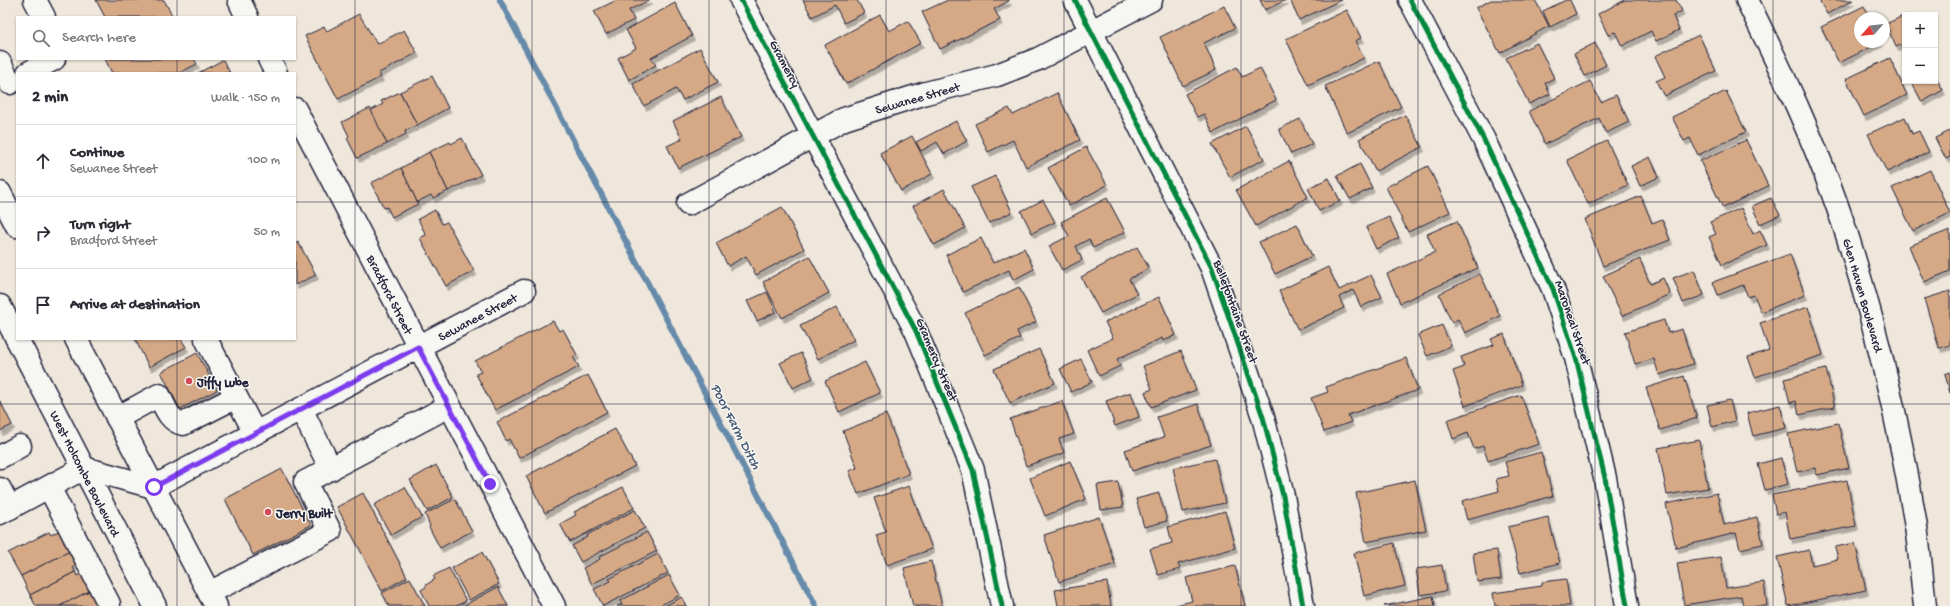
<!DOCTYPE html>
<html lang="en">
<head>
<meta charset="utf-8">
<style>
  :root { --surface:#fff; --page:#f7f7f7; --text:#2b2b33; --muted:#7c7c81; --line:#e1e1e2 }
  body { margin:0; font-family:"Gochi Hand",sans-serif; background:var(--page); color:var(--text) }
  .controls { position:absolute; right:12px; top:12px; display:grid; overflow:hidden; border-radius:0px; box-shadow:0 1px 3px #0004 }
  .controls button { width:36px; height:36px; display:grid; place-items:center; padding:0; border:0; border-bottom:1px solid var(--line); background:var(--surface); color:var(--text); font:20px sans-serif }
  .compass { position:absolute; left:1854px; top:12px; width:36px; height:36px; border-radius:50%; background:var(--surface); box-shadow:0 1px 3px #0004; rotate:243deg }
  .stop { position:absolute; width:12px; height:12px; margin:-9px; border:3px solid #7c3aed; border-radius:50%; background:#fff }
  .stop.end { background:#7c3aed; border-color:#fff; box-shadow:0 1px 4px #0008 }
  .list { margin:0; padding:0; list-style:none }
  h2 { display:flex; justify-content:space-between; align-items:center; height:52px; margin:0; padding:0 16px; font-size:17px }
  h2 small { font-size:13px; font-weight:400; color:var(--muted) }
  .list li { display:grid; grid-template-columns:26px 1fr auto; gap:12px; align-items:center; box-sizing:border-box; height:72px; padding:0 16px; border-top:1px solid var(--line) }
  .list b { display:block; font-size:15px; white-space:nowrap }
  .list p { margin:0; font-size:13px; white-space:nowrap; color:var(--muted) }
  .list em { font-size:13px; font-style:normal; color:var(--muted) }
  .icon { flex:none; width:22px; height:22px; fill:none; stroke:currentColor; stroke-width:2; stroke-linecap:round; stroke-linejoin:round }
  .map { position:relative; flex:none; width:1950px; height:606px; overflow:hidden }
  .search { position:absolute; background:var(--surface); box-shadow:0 1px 3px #0004; left:16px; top:16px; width:280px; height:44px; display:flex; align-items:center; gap:10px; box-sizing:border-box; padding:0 14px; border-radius:0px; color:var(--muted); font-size:15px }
  .panel { position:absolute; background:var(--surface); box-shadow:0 1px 3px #0004; left:16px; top:72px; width:280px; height:268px; border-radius:0px }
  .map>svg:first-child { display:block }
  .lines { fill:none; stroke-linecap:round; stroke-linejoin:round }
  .stream { stroke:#668aaa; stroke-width:6 }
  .building { fill:#d5a986; stroke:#22223b; filter:url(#shadow) }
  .minor-casing { stroke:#22223b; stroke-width:25 }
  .major-casing { stroke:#22223b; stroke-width:25 }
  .minor { stroke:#f6f6f2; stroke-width:22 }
  .major { stroke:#f6f6f2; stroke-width:22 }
  .cycleway-casing { stroke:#f6f6f2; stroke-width:8 }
  .cycleway { stroke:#00873e; stroke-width:5 }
  .route { stroke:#7c3aed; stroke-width:5 }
  .grid { fill:none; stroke:#22223b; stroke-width:1; stroke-opacity:0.55 }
  .poi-dot { fill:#d1495b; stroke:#f6f6f2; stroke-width:1.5 }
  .labels { text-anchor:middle; stroke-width:3; stroke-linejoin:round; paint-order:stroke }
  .street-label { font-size:13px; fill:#22223b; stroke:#f6f6f2 }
  .poi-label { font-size:13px; font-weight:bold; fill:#22223b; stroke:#f6f6f2; text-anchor:start }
  .water-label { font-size:14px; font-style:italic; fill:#445672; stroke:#f6f6f2 }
</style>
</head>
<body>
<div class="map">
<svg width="1950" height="606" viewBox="0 0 1950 606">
  <defs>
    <filter id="shadow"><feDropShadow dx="2.5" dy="4.5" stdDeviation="0" flood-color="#0004"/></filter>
  </defs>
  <rect width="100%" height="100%" fill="#efe7dc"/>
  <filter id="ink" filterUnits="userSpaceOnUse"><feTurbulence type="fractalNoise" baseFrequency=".025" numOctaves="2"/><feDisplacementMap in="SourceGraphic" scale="8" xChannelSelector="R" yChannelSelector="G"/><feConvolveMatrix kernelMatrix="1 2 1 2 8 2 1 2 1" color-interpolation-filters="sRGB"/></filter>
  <g filter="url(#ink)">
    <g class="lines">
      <polyline class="stream" points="500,0 816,606"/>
    </g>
    <g class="building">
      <polygon points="96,0 164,0 173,17 105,17"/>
      <polygon points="617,0 650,0 629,10 634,20 606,34 594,11"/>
      <polygon points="803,0 857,0 864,13 844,23 835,5 812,17"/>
      <polygon points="948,0 1009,0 1009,1 994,9 1000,20 940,49 922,12"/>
      <polygon points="1260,0 1286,0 1265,10"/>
      <polygon points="1290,0 1341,0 1299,20"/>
      <polygon points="1491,0 1535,0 1549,26 1500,53 1476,8"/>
      <polygon points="1566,0 1570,0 1576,14 1550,27 1543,11"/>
      <polygon points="1625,0 1676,0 1682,11 1673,16 1679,30 1656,41 1651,31 1622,46 1615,32 1608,35 1598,14"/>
      <polygon points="1819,0 1853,0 1827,14"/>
      <polygon points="675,3 692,36 651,58 656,65 629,80 618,58 636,48 626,30"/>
      <polygon points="1224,6 1235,28 1204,43 1216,70 1183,86 1160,37"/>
      <polygon points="1864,6 1870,18 1860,18 1860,42 1881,42 1839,63 1821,27"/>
      <polygon points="1347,10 1361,38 1355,41 1364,58 1308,85 1286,39"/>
      <polygon points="359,14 377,44 404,30 417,53 379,73 381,77 338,99 305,36 324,27 327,31"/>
      <polygon points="880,15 889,31 908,21 921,43 846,84 825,45"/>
      <polygon points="1905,15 1905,43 1896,47 1886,24"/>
      <polygon points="1699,35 1716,71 1664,96 1656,81 1665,77 1655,56"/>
      <polygon points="1537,43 1554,78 1545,83 1550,94 1529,104 1506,58"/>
      <polygon points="1595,43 1606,65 1585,76 1574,54"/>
      <polygon points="700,48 718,82 683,100 676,89 644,106 633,84"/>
      <polygon points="1890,58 1907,95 1864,116 1846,79"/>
      <polygon points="105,59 194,59 197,64 179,73 112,73"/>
      <polygon points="223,60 230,73 198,73"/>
      <polygon points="1379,61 1401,107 1347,133 1325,86"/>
      <polygon points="1237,67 1242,77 1260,68 1276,100 1213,133 1204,114 1197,117 1185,94"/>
      <polygon points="432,76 448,108 417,125 400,92"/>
      <polygon points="1935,76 1943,90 1922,102 1911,81 1935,81"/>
      <polygon points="1590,81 1601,102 1616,95 1629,122 1606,133 1599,118 1545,144 1529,111"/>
      <polygon points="1726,91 1746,132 1698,155 1690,138 1684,141 1672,117"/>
      <polygon points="400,92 417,125 405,131 406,134 387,144 370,111 383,104 381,101"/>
      <polygon points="1057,93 1080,140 1026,167 1013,140 988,152 975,124 1009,108 1013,115"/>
      <polygon points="721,97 741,137 678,168 667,146 682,139 673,121"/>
      <polygon points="370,108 387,144 357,158 347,138 349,136 342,122"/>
      <polygon points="1405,115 1422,147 1376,171 1359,139"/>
      <polygon points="1905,117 1912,134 1919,131 1929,152 1887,172 1868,134"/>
      <polygon points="1300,119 1312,144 1291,154 1279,129"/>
      <polygon points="956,121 967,141 944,154 937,142 921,151 916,142"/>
      <polygon points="1246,126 1264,159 1230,177 1212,144"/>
      <polygon points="1950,131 1950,157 1946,159 1935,138"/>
      <polygon points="912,136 932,174 901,191 880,153"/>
      <polygon points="462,138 481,175 448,191 429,152 450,142 451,144"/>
      <polygon points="1746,140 1768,186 1723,208 1700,161"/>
      <polygon points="1607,141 1628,185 1588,204 1567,160"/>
      <polygon points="1086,147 1107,185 1069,206 1048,168"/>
      <polygon points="429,152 448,191 433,198 431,195 417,202 401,168"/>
      <polygon points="1650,157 1659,177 1640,186 1631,166"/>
      <polygon points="1289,161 1308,197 1256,226 1236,190"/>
      <polygon points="1360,164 1372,188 1350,199 1337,176"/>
      <polygon points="1428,166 1450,212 1408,232 1386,187"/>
      <polygon points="401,168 418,204 392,217 387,207 384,208 371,183"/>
      <polygon points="1930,170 1950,213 1913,231 1892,188"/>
      <polygon points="995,176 1012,212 989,223 971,187"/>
      <polygon points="1329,178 1340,201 1319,211 1308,188"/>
      <polygon points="944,189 965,228 934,245 913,206"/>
      <polygon points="1641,196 1652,223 1662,219 1670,240 1603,266 1585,219"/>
      <polygon points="1107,198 1125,232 1093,248 1089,239 1076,246 1082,260 1062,270 1049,246 1069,236 1061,222"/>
      <polygon points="1771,198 1780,215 1760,224 1752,206"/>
      <polygon points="1043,200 1055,222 1032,233 1021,211"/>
      <polygon points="782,207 804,249 756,275 746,256 728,266 716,243"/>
      <polygon points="1741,208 1753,234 1760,230 1767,245 1722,265 1709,237 1716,234 1710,222"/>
      <polygon points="435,210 442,224 447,222 474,271 446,286 420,238 426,235 418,219"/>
      <polygon points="1389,217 1399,238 1376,249 1366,227"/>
      <polygon points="1457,221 1478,268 1400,303 1387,274 1435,252 1427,234"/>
      <polygon points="1297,224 1312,256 1275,274 1259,242"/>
      <polygon points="1950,230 1950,271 1924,282 1909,246"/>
      <polygon points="981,238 993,263 1024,248 1034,269 1013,280 1009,270 963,292 946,255"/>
      <polygon points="298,242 316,275 295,285 295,244"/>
      <polygon points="1137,247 1149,268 1129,279 1137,294 1101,313 1081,277"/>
      <polygon points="1790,254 1805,295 1761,312 1754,295 1748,297 1743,285 1718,295 1713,282"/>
      <polygon points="809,256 829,293 782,318 763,282"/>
      <polygon points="1640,259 1650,284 1663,278 1670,294 1622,316 1603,276"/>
      <polygon points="1328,267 1339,290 1371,275 1382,297 1361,307 1353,290 1339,297 1344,308 1298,330 1279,291"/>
      <polygon points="1694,270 1704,295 1683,303 1673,278"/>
      <polygon points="1480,274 1500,316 1465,333 1458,319 1452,323 1439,294"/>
      <polygon points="1019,287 1036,322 1017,331 1020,338 985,355 965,313"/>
      <polygon points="1950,291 1950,345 1939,348 1924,299"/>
      <polygon points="767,292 776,312 757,321 747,301"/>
      <polygon points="1159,297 1176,335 1163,341 1162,338 1117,359 1120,366 1099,376 1087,350 1113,338 1105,322"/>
      <polygon points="837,307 854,340 818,359 800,326"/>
      <polygon points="1808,307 1823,355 1755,377 1748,357 1769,350 1760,323"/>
      <polygon points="1664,320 1668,333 1682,329 1693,364 1659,375 1654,359 1635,364 1625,332"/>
      <polygon points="553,321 559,331 563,329 577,355 573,357 579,367 495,410 476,374 481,372 475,361"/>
      <polygon points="1442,325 1451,346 1427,356 1418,335"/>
      <polygon points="1504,334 1522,385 1465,406 1453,371 1464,367 1461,357 1494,345 1491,339"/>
      <polygon points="135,339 181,339 186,347 149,367"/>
      <polygon points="1039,349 1055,383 1010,403 994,369"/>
      <polygon points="1181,351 1196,390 1151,407 1145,392 1152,389 1143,366"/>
      <polygon points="197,353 217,390 180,409 161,372"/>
      <polygon points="801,353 813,378 793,388 780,363"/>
      <polygon points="1406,358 1418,390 1348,415 1351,422 1324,432 1311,398 1328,392 1326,387"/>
      <polygon points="1081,359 1092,382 1071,392 1060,369"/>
      <polygon points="865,362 880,393 839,412 825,381"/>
      <polygon points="1826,369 1835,407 1799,415 1796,401 1790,403 1784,379"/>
      <polygon points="1950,372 1950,393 1945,374"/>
      <polygon points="588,375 607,412 519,458 509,439 506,441 497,422"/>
      <polygon points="1684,376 1697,418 1660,430 1646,388"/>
      <polygon points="1131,392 1139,417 1115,426 1106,401"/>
      <polygon points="1521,395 1539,444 1488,461 1483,446 1474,449 1468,433 1453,439 1447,420"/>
      <polygon points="1730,400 1735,421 1712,427 1707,405"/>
      <polygon points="0,401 12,425 0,431"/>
      <polygon points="1062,401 1074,434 1059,439 1064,453 1026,466 1010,419"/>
      <polygon points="1198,404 1211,445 1132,471 1125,450 1164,437 1157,417"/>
      <polygon points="1780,405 1786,428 1753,436 1747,413"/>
      <polygon points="886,414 909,474 858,494 849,471 857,468 843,431"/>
      <polygon points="1838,423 1849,468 1817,475 1815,468 1797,472 1788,434"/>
      <polygon points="615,429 635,466 545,513 526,476"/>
      <polygon points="1699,440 1708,488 1667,495 1658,448"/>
      <polygon points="1541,452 1553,496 1467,520 1462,501 1499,491 1496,479 1509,476 1505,462"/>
      <polygon points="1781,458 1788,484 1765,490 1758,464"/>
      <polygon points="1215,459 1225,503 1183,512 1173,468"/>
      <polygon points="1070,461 1086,499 1045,516 1030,478"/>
      <polygon points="436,465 453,497 427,511 410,480"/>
      <polygon points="282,469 311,525 253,555 225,499"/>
      <polygon points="1415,480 1426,530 1366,542 1356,493"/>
      <polygon points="1847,480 1856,526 1790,539 1785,512 1776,514 1772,495"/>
      <polygon points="1118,482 1123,507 1101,510 1097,485"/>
      <polygon points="909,486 932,549 887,565 876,535 886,532 874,498"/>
      <polygon points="405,487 422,517 391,535 374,505"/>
      <polygon points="623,487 634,508 570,542 560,524 576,515 574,512"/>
      <polygon points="363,493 407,577 382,591 337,507"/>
      <polygon points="1159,493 1167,521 1144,527 1136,499"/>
      <polygon points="1717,493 1724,525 1757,517 1763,544 1740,549 1736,533 1676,548 1666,504"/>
      <polygon points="455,499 472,531 440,548 429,527 430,526 425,514"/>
      <polygon points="635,510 645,528 581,562 572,546 588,537 587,535"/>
      <polygon points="1225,511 1235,548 1178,564 1180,569 1158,575 1150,549 1172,543 1168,527"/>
      <polygon points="1099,517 1115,564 1059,582 1044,535"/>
      <polygon points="1548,517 1560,563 1520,573 1508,527"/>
      <polygon points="64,528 74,549 21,576 8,553 49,532 51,535"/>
      <polygon points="647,532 657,551 592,584 583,568 600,559 599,557"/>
      <polygon points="1394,543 1405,586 1364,596 1354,553"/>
      <polygon points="1855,543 1866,590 1788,606 1777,557 1809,550 1812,565 1838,559 1835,547"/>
      <polygon points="74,549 81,563 73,567 75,572 30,595 21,576"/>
      <polygon points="1497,550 1501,579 1477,582 1473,553"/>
      <polygon points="482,552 499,584 469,600 452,568"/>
      <polygon points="658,554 668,573 603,606 594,589 611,581 609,579"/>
      <polygon points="1721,557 1726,588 1764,582 1767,606 1743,606 1741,596 1684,605 1677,563"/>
      <polygon points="931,561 942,606 913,606 904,568"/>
      <polygon points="1442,565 1446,591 1420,595 1416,569"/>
      <polygon points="1235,566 1245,606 1172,606 1192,601 1186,578"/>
      <polygon points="449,568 466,601 456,606 429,606 421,590 426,587 426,585 435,579 433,576"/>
      <polygon points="75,572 77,576 86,572 95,588 60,606 36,606 30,595"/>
      <polygon points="669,575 680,595 659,606 617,606 622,604 620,601"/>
      <polygon points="410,578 425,606 389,606 382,593"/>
      <polygon points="1566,579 1570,606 1495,606 1493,593 1542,586 1542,582"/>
      <polygon points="1107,582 1111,606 1058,606 1055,590"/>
      <polygon points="498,587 508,606 463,606"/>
      <polygon points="95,588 103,606 60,606"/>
      <polygon points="1433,596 1435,606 1384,606"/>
      <polygon points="682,597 686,606 665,606"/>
    </g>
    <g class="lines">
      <g class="minor-casing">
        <g id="minor">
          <polyline points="35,0 44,17"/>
          <polyline points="239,0 247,17"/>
          <polyline points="741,0 916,331 973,470 1002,606"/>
          <polyline points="1075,0 1212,268 1263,417 1283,496 1303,606"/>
          <polyline points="1410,0 1484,140 1553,289 1576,358 1605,478 1627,606"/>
          <path d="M 1747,0 C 1784,76 1821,154 1847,235 C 1877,330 1900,428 1916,527 C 1920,553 1922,580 1925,606"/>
          <polyline points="269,59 276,73"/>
          <polyline points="0,63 10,83"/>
          <polyline points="28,73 54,59"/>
          <polyline points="295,109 554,606"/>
          <polyline points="688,204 844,119 926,93 997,75 1038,59 1151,0"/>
          <polyline points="206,339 255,433"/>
          <polyline points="301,409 331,469"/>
          <path d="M 117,418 L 159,395 C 165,407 169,421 183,424 L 236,397"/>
          <polyline points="0,457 20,446"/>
          <polyline points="49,487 109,604"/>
          <polyline points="153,487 524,291"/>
          <polyline points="0,489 10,508"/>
          <polyline points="0,513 84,468"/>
          <polyline points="209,593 330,531 305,482 449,406"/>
        </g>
      </g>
      <g class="major-casing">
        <g id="major">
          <polyline points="0,193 17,226"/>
          <polyline points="0,306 17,339"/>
          <polyline points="17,339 155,606"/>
          <polyline points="76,339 216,606"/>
          <polyline points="84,468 153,487"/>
        </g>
      </g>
      <use href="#minor" class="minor"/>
      <use href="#major" class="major"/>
      <g class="cycleway-casing">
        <g id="cycleway">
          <polyline points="741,0 916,331 973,470 1002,606"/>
          <polyline points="1075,0 1212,268 1263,417 1283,496 1303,606"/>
          <polyline points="1410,0 1484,140 1553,289 1576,358 1605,478 1627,606"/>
        </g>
      </g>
      <use href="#cycleway" class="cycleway"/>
    </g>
  </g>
  <g class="lines" filter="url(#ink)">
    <polyline class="route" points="154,487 418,347 490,484"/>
  </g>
  <path class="grid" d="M 177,0 L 177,17M 355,0 L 355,606M 532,0 L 532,606M 709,0 L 709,606M 886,0 L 886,606M 1064,0 L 1064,606M 1241,0 L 1241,606M 1418,0 L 1418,606M 1595,0 L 1595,606M 1773,0 L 1773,606M 177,59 L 177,73M 0,202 L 17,202M 295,202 L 1950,202M 177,339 L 177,606M 0,404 L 1950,404"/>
  <g class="poi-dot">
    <circle cx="189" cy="381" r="4"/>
    <circle cx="268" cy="512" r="4"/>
  </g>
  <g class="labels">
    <g class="street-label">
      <text transform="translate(786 63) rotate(62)" y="5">Gramercy</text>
      <text transform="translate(917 97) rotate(-16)" y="5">Sewanee Street</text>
      <text transform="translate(391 294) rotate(63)" y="5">Bradford Street</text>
      <text transform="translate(1864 295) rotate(74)" y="5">Glen Haven Boulevard</text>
      <text transform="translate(1237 311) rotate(70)" y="5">Bellefontaine Street</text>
      <text transform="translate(477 316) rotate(-28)" y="5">Sewanee Street</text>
      <text transform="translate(1574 322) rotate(71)" y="5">Maroneal Street</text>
      <text transform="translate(938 359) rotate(67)" y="5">Gramercy Street</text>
      <text transform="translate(86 473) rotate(63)" y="5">West Holcombe Boulevard</text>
    </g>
    <g class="poi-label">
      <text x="197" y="386">Jiffy Lube</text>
      <text x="276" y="517">Jerry Built</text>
    </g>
    <g class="water-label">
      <text transform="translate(737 426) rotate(63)" y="5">Poor Farm Ditch</text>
    </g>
  </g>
</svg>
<div class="controls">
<button>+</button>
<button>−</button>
</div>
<svg class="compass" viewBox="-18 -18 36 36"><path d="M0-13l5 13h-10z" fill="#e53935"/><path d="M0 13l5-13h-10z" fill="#7c7c81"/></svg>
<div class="stop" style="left:154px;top:487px"></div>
<div class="stop end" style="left:490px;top:484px"></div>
<div class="search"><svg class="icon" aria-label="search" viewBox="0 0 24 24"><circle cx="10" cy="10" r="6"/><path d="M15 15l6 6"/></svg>Search here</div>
<section class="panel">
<h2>2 min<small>Walk · 150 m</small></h2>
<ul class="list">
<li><svg class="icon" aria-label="ahead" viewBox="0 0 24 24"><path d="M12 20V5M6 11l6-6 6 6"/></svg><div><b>Continue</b><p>Sewanee Street</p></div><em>100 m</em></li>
<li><svg class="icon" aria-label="right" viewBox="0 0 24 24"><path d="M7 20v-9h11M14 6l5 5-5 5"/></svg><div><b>Turn right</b><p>Bradford Street</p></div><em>50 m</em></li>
<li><svg class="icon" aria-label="arrive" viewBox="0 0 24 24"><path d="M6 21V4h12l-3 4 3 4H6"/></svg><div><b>Arrive at destination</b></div></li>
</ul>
</section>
</div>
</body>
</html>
